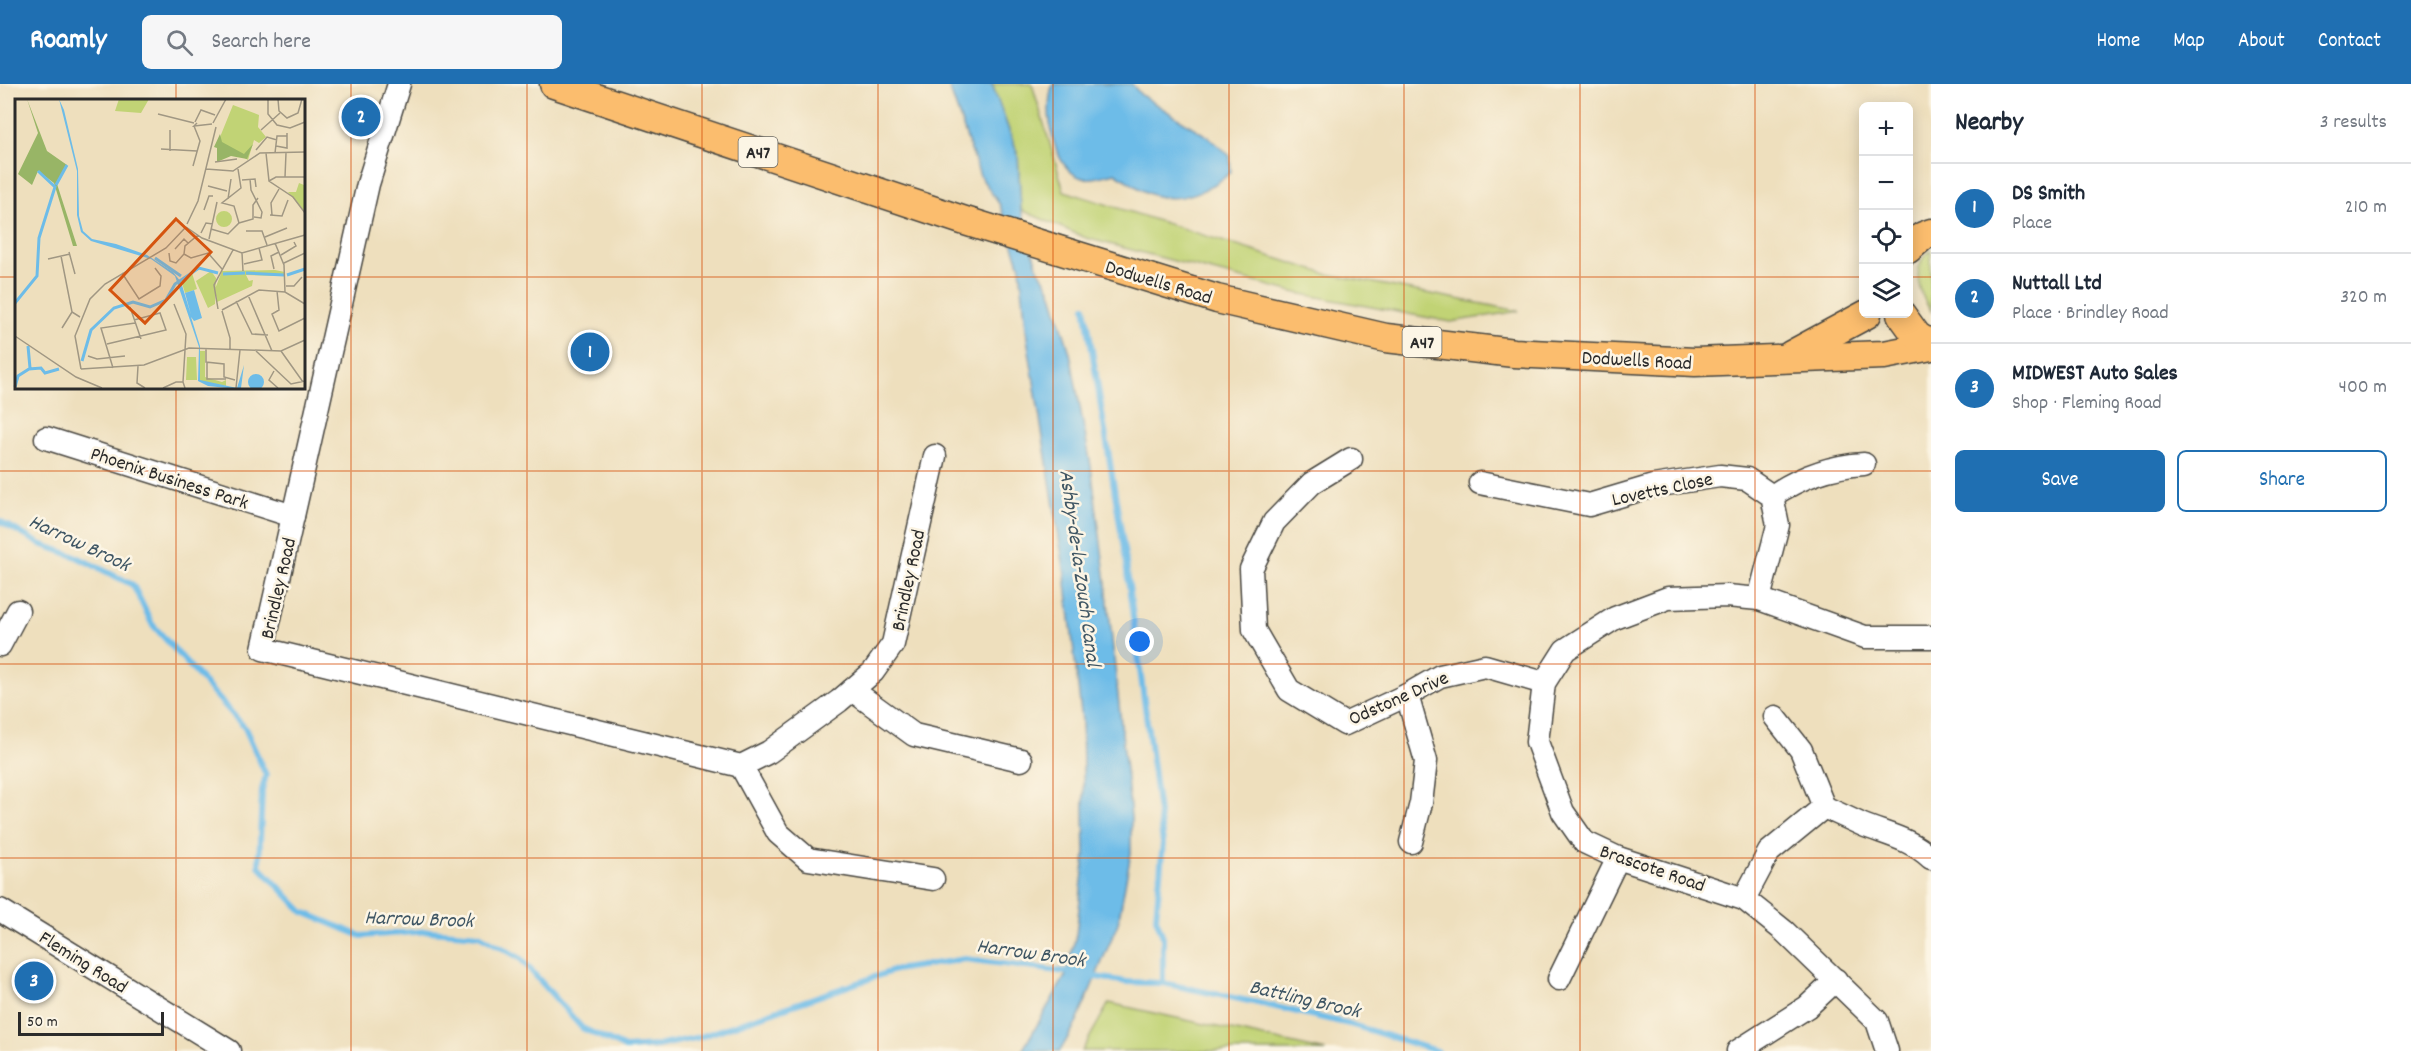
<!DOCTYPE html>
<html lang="en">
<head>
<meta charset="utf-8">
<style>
  :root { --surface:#fff; --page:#f6f6f7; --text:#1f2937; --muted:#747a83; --line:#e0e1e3; --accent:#1f6fb2 }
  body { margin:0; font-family:Dekko,sans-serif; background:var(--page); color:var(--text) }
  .controls { position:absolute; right:18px; top:18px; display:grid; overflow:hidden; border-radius:9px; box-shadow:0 3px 15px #0003 }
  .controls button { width:54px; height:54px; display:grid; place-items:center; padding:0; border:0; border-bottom:2px solid var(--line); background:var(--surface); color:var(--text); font:30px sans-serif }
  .scale { position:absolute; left:18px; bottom:15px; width:146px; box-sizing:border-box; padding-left:6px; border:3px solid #2b2b2b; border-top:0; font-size:16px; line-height:21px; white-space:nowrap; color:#2b2b2b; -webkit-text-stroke:4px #fcf5e5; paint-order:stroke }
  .you { position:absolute; left:1140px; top:558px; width:21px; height:21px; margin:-15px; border:4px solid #fff; border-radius:50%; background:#1a73e8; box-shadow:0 0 0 9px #1a73e833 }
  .badge { display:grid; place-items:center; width:39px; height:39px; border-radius:50%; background:var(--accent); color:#fff; font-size:20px; font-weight:700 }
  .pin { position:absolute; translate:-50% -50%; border:3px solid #fff; box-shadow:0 2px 6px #0006 }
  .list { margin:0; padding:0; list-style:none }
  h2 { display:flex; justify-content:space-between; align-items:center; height:78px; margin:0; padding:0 24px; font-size:26px }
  h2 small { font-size:20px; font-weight:400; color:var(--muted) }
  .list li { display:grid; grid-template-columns:39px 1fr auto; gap:18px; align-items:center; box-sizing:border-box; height:90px; padding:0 24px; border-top:2px solid var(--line) }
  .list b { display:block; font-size:22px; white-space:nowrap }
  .list p { margin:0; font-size:20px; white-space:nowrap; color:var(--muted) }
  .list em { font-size:20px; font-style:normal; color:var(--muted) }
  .actions { display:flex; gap:12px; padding:18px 24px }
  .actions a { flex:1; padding:14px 0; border:2px solid var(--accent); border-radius:9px; text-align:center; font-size:21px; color:var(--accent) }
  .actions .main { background:var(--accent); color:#fff }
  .icon { flex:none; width:33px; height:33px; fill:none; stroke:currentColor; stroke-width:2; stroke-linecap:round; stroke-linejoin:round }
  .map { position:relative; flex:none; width:1931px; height:967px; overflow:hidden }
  header { display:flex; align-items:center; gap:36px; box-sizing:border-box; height:84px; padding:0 30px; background:var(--accent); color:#fff }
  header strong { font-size:28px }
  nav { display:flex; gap:33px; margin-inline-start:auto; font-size:21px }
  .search { width:420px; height:54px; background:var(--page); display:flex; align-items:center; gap:15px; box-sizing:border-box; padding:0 21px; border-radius:9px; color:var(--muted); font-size:22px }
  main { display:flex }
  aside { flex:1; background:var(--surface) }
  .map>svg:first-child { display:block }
  .green { fill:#c1d375; stroke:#767f50; stroke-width:1.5 }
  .water { fill:#6dbce8; stroke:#4c748a; stroke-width:1.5 }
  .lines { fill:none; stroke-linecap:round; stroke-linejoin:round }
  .stream { stroke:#6dbce8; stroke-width:6 }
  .minor-casing { stroke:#484641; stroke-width:25 }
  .major-casing { stroke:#484641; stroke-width:31 }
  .minor { stroke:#fff; stroke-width:22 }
  .major { stroke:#fbbd6e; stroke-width:28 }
  .grid { fill:none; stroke:#d5540f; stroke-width:1.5; stroke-opacity:0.55 }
  .labels { text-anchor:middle; stroke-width:5; stroke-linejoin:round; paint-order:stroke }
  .shield { fill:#fcf5e5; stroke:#6a6863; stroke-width:1.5 }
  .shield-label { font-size:18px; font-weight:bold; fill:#2b2b2b }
  .street-label { font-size:20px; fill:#2b2b2b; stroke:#fcf5e5 }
  .water-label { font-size:21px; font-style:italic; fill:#3f5664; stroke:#fcf5e5 }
  .inset-river { fill:none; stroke:#6dbce8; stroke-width:3 }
  .inset-road { fill:none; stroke:#a09783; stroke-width:1.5 }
  .view { fill:#d5540f; fill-opacity:0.15; stroke:#d5540f; stroke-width:3 }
  .inset-edge { fill:none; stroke:#2b2b2b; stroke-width:3 }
</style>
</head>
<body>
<header>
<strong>Roamly</strong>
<div class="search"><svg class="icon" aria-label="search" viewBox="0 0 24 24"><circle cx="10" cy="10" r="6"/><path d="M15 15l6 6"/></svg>Search here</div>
<nav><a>Home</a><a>Map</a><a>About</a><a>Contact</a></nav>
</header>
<main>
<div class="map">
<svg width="1931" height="967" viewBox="0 0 1931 967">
  <rect width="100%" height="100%" fill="#fcf5e5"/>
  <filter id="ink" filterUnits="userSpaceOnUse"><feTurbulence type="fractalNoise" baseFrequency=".0167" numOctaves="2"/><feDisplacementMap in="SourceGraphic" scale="12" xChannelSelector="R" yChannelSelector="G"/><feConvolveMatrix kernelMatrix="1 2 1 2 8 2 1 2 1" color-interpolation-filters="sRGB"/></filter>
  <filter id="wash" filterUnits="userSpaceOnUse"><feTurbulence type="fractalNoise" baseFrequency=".008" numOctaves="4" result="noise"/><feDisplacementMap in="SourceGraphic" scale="24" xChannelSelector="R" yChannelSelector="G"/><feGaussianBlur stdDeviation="1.35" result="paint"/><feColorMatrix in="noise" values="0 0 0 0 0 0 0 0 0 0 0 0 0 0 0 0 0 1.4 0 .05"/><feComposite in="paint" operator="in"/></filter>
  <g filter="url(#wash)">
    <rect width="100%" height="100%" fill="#eedfbd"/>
    <g class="green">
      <polygon points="992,0 1032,0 1064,107 1323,189 1519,227 1451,238 1297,209 1086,154 1021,126 1018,71"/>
      <path d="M 1931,165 L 1931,227 C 1918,208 1910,184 1931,165 Z"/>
      <polygon points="1109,919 1326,967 1082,967"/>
    </g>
    <g class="water">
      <polygon points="948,0 992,0 1018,71 1021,126 1037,182 1051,207 1070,269 1091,382 1105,490 1131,733 1131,769 1118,839 1077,938 1060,967 1022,967 1066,891 1076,851 1085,771 1082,637 1065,491 1027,254 1020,183 1000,121 980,92"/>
      <path d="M 1053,0 L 1132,0 L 1141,11 L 1210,54 L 1230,72 L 1231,88 C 1211,106 1180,120 1153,111 C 1140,107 1127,96 1115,89 C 1106,91 1092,96 1083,94 C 1052,87 1043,25 1053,0 Z"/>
    </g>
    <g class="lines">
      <g class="stream">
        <polyline points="1085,223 1125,472 1163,759 1156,834 1163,853 1163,899"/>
        <polyline points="0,437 40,460 77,473 133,501 152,540 245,644 266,691 262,706 259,782 303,828 361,852 430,847 479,851 520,874 582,944 625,964 657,962 700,953 895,886 965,875 1074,889"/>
        <polyline points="1090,892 1127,898 1163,899 1263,920 1349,940 1437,967"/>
      </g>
    </g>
  </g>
  <g filter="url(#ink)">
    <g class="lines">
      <g class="minor-casing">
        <g id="minor">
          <polyline points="399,0 368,100 263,565 741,682 769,668 839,617 873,588 893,560 935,372"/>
          <polyline points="46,354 293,432"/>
          <polyline points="1351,375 1312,399 1274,438 1251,485 1254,546 1289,606 1345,640 1407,611 1440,592 1485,582 1544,599"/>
          <polyline points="1480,399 1589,421 1653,402 1720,392 1747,395 1772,412 1778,441 1759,515"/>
          <path d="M 1772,412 C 1800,393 1830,382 1864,380"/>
          <polyline points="0,561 18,527"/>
          <polyline points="852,606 914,651 1021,676"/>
          <polyline points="1407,611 1426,677 1421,719 1411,758"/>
          <polyline points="1775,633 1801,666 1824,723"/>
          <polyline points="741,682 778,749 808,775 933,795"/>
          <path d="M 1744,815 L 1769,768 L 1824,723 C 1837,729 1850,735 1863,741 C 1888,751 1911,755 1931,774"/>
          <polyline points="0,826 229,967"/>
          <polyline points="1559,895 1618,774"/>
          <polyline points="1738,967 1807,923 1836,896"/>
          <polyline points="1887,967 1877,937 1784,847 1744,815 1618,774 1584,758 1563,728 1537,658 1544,599 1565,566 1615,534 1668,514 1727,512 1759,515 1865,553 1931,553"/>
        </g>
      </g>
      <g class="major-casing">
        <g id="major">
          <polyline points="554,0 962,136 1217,215 1386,254 1514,269 1695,278 1884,271 1931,262"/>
          <polyline points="1908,165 1923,152 1931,149"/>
          <polyline points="1901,230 1917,252 1931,261"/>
          <polyline points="1791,271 1867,230"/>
        </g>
      </g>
      <use href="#minor" class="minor"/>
      <use href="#major" class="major"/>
    </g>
  </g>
  <path class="grid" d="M 176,0 L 176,16M 351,0 L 351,967M 527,0 L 527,967M 702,0 L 702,967M 878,0 L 878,967M 1053,0 L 1053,967M 1229,0 L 1229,967M 1404,0 L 1404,967M 1580,0 L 1580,967M 1755,0 L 1755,967M 0,193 L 16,193M 303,193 L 1864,193M 1908,193 L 1931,193M 176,303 L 176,967M 0,387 L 1931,387M 0,580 L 1931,580M 0,774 L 1931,774"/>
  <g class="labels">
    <g class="shield">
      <rect x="738.5" y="53" width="39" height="30" rx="4.5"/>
      <rect x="1402.5" y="243" width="39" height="30" rx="4.5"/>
    </g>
    <g class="shield-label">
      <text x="758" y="74">A47</text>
      <text x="1422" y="264">A47</text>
    </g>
    <g class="street-label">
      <text transform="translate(1159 197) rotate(17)" y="7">Dodwells Road</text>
      <text transform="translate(1637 275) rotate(3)" y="7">Dodwells Road</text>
      <text transform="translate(170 393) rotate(18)" y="7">Phoenix Business Park</text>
      <text transform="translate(1662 404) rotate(-12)" y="7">Lovetts Close</text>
      <text transform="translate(907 496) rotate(-78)" y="7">Brindley Road</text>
      <text transform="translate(277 504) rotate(-77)" y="7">Brindley Road</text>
      <text transform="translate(1398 613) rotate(-24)" y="7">Odstone Drive</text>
      <text transform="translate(1653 783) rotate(19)" y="7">Brascote Road</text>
      <text transform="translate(84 877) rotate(32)" y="7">Fleming Road</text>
    </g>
    <g class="water-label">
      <text transform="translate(80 458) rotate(25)" y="7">Harrow Brook</text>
      <text transform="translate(1081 484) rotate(82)" y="7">Ashby-de-la-Zouch Canal</text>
      <text transform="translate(419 834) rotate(2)" y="7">Harrow Brook</text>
      <text transform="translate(1031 868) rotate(8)" y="7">Harrow Brook</text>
      <text transform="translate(1305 914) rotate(13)" y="7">Battling Brook</text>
    </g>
  </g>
  <g transform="translate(15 15)">
    <rect width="290" height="290" fill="#eedfbd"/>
    <path d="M 104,0 L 134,0 L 126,14 L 100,12 ZM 218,6 L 244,16 L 243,28 L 251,38 L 244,44 L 239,41 L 233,61 L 203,43 ZM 284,84 L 289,86 L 289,112 L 273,93 L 281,93 ZM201 120a8 8 0 1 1 16 0a8 8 0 1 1-16 0ZM 260,171 L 270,173 L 270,177 L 231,176 L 234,182 L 238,181 L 237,187 L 202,203 L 200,190 L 207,172 ZM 196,172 L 201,179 L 200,205 L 193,209 L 181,182 ZM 177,174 L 182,190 L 170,194 L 166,181 ZM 185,252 L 190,252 L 190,278 L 207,283 L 211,281 L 211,287 L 185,282 ZM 172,258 L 181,258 L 182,281 L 171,281 Z" fill="#c1d375"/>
    <path d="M 12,0 L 32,52 L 52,66 L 42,85 L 62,147 L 58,147 L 39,84 L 23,72 L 17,86 L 3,75 L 23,34 ZM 205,35 L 207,43 L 229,55 L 238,45 L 232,60 L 216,57 L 202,63 L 202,49 L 199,48 Z" fill="#98b566"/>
    <path d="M 44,0 L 49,11 L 63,70 L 64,117 L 68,132 L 77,140 L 101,145 L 132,156 L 158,173 L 166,183 L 176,216 L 170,194 L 179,191 L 187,219 L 179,222 L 176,218 L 185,247 L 185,281 L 222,289 L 229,266 L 226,289 L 212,289 L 193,287 L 183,282 L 184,248 L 160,177 L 136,160 L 76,142 L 66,133 L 62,116 L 62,72 ZM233 283a8 8 0 1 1 16 0a8 8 0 1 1-16 0Z" fill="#6dbce8"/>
    <path class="inset-river" d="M 41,86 L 52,66M 140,159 L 166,177M 231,174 L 269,176M 208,175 L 230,174M 272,176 L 290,170M 0,204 L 22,177 L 24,139 L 40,88 L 23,72M 13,247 L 15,269M 67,262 L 76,231 L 99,209 L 118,203 L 135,208 L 151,201 L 160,185 L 184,169 L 203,174M 0,288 L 3,277 L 14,270 L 26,269 L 30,274 L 44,270"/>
    <path class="inset-road" d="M 253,0 L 253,15 L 262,26 L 275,29 L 290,23M 263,0 L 264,12 L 272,19 L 283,14 L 287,0M 143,15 L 179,24M 180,23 L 186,11 L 200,16M 182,24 L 179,27 L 197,25M 198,24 L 211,0M 246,31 L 265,14M 261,47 L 272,49 L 272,34M 146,50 L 182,52M 241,51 L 252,38 L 262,41M 155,52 L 155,31M 251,54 L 254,82 L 278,98 L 290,114M 260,54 L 262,37 L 272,37M 200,63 L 222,60M 178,67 L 185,42 L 179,27M 191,70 L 218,72 L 245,54 L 290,53M 223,70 L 226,89 L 207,104 L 219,107 L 224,124M 270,78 L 271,54M 235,80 L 236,91 L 247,113 L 246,119 L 239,118M 227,81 L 240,80 L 241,88M 254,82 L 261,78 L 290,78M 193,87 L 212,92M 213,100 L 216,80M 189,111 L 194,97 L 198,97M 255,116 L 267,117 L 273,101M 257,116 L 256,104 L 264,90M 172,125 L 183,102 L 201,28M 171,128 L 187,139 L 227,154 L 290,136M 196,130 L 213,135 L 224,124 L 238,120 L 238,106 L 243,99M 231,132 L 247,132 L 252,146M 186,134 L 191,124 L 198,125M 183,136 L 170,147 L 169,155 L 176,159 L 193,154 L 207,170M 250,138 L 272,129M 194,140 L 202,103M 260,144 L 269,166 L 270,193M 160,150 L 169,140 L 173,144M 54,153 L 60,175M 154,154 L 155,162 L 161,164 L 169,155M 227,154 L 228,172M 266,156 L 281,147 L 279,143M 46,157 L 57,213 L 65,218M 33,160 L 55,155M 269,164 L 290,154M 229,165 L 247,161 L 244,149M 259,170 L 256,157 L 264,153M 107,174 L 124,200 L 145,187 L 146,177 L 140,169M 271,187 L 279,187 L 287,178M 262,192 L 264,211 L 257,215 L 264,232 L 290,219M 233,196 L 257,252M 221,202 L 237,235 L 253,236M 159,205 L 171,235 L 168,283M 115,208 L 126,240M 203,210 L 199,186 L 218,151M 207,211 L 244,191 L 270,193 L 290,205M 207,212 L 215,239 L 215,251M 47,229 L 57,213M 0,237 L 61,278 L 87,289M 92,245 L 151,231 L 145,214 L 119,221M 191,249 L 191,263 L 209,265 L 209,278 L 220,281M 241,252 L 276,285 L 290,282M 266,252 L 288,283M 73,257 L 82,260 L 110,257M 192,264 L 192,280 L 211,280M 123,267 L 122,284 L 130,289M 98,269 L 86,229 L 120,224M 66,270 L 129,266 L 174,249 L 266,252 L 290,241M 66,270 L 60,237 L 75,200 L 90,185 L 151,149 L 170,129M 259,272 L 254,281 L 263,289M 148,289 L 161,283 L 168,283 L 170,289M 221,289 L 225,251"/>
    <path class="view" d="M 161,120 L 196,153 L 130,224 L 95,191 Z"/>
    <rect width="290" height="290" class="inset-edge"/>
  </g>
</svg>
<div class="controls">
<button>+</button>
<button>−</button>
<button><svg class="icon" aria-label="locate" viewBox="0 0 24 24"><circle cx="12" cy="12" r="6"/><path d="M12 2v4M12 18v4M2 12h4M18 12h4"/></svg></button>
<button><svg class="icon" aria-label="layers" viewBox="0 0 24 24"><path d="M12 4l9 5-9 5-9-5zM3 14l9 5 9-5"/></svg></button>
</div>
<div class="scale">50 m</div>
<div class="you"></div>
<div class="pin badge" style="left:590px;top:268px">1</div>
<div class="pin badge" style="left:361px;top:33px">2</div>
<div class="pin badge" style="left:34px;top:897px">3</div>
</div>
<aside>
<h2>Nearby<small>3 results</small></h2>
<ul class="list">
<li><span class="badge">1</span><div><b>DS Smith</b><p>Place</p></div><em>210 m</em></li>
<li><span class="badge">2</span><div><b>Nuttall Ltd</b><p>Place · Brindley Road</p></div><em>320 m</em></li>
<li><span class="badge">3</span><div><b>MIDWEST Auto Sales</b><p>Shop · Fleming Road</p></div><em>400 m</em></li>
</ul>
<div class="actions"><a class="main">Save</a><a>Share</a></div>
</aside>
</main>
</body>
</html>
